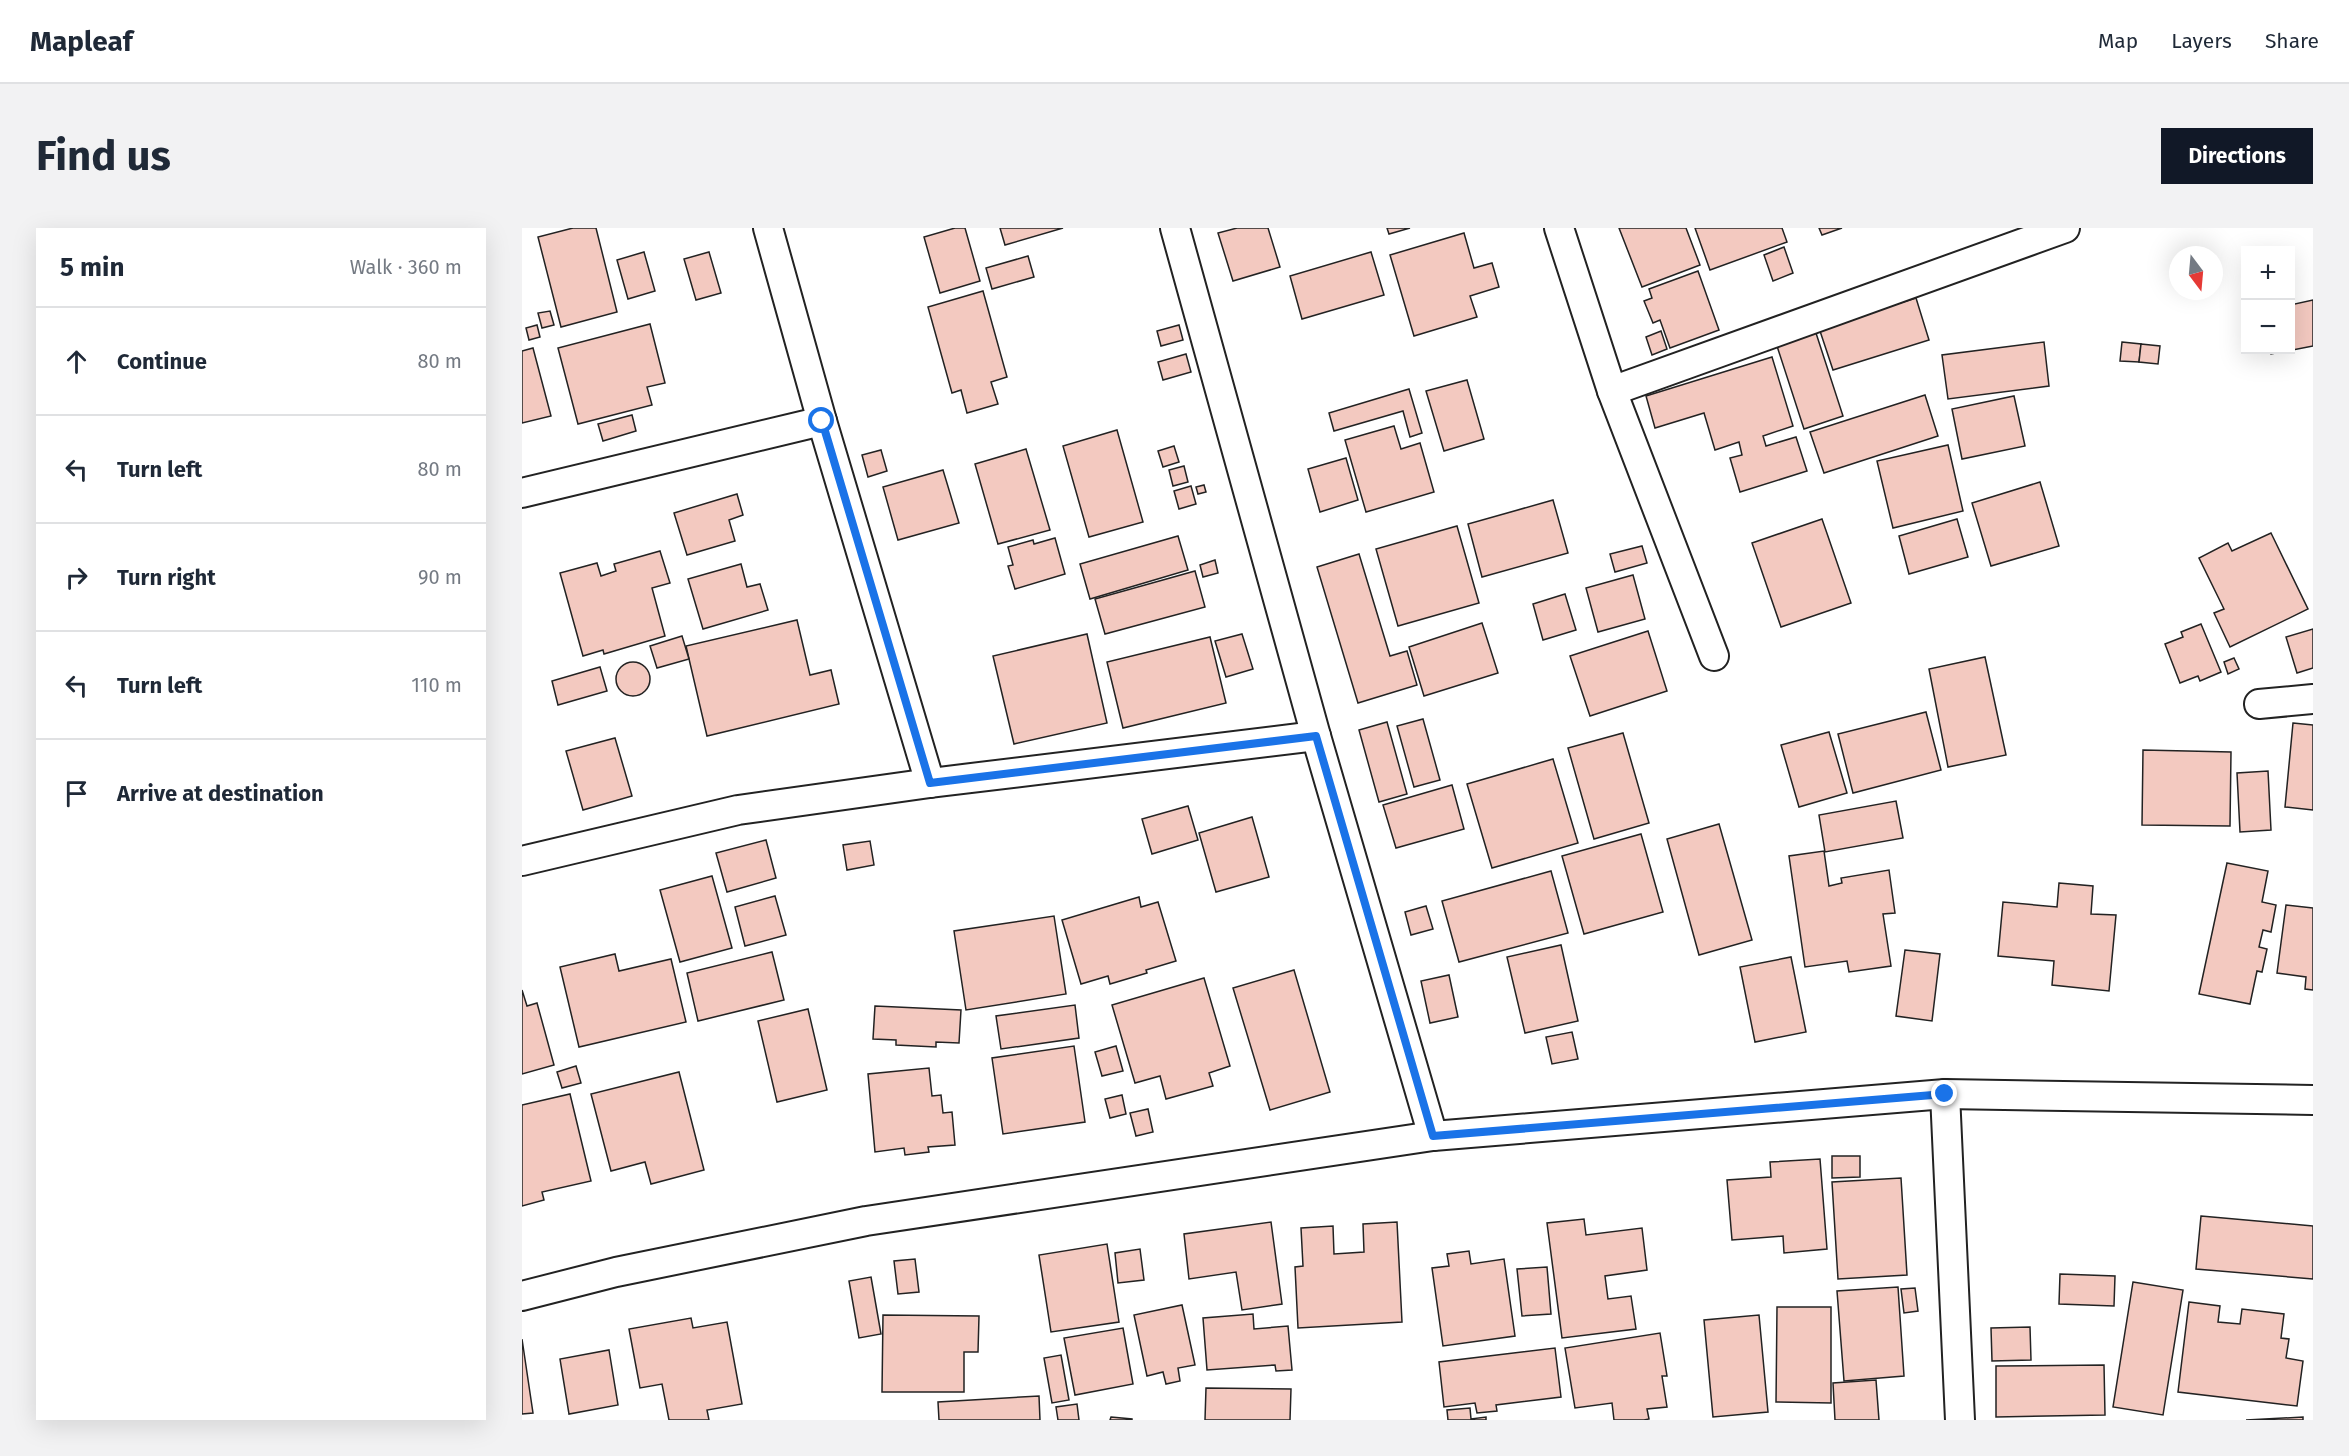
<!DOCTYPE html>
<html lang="en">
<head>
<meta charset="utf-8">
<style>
  :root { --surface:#fff; --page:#f2f2f3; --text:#1f2937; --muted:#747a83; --line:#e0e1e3; --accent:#111827 }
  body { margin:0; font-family:"Fira Sans",sans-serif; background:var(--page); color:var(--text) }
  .controls { position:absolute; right:18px; top:18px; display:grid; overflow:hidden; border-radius:0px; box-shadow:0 6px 24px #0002 }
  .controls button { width:54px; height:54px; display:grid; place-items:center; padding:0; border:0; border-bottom:2px solid var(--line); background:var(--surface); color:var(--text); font:30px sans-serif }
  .compass { position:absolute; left:1647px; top:18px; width:54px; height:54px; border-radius:50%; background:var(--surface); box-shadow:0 6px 24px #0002; rotate:164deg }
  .stop { position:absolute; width:18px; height:18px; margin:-14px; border:4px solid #1a73e8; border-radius:50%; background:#fff }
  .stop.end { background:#1a73e8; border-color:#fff; box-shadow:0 2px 6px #0008 }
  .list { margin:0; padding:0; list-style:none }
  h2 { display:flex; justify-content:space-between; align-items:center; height:78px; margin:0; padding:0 24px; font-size:26px }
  h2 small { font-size:20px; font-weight:400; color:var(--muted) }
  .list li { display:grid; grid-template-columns:39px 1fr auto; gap:18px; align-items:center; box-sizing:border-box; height:108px; padding:0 24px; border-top:2px solid var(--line) }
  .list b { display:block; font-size:22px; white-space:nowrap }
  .list em { font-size:20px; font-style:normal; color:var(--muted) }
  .icon { flex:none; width:33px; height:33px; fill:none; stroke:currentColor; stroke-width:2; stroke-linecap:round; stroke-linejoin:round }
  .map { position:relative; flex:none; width:1791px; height:1192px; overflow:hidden; border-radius:0px }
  header { display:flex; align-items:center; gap:36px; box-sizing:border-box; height:84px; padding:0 30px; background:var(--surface); border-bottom:2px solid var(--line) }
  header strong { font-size:28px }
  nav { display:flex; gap:33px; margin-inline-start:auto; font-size:21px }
  .intro { display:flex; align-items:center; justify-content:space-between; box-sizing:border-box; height:144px; padding:0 36px }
  h1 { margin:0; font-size:42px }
  .button { padding:15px 27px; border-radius:0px; background:var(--accent); color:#fff; font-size:21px; font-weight:700 }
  main { display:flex; gap:36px; padding:0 36px }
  aside { flex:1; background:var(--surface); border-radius:0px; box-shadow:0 6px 24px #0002 }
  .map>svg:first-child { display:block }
  .building { fill:#f3c9c0; stroke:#222; stroke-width:1.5 }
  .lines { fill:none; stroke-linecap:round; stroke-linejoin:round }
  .street-casing { stroke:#222; stroke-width:32 }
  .street { stroke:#fff; stroke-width:28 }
  .route { stroke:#1a73e8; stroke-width:8 }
</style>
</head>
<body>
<header>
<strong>Mapleaf</strong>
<nav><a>Map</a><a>Layers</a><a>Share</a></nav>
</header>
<div class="intro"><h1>Find us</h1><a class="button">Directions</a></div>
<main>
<aside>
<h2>5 min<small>Walk · 360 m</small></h2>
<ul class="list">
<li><svg class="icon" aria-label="ahead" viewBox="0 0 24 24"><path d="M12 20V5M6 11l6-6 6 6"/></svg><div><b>Continue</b></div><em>80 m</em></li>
<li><svg class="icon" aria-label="left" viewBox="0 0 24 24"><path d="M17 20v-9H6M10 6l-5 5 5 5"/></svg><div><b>Turn left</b></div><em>80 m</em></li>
<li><svg class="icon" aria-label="right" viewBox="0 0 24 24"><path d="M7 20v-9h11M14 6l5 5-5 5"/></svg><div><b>Turn right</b></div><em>90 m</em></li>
<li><svg class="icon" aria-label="left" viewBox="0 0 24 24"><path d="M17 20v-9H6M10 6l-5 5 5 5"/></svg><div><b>Turn left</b></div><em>110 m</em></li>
<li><svg class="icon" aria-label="arrive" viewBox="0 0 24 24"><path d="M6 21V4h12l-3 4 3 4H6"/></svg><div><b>Arrive at destination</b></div></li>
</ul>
</aside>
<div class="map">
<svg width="1791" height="1192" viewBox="0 0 1791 1192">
  <rect width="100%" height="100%" fill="#fff"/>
  <g class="building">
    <polygon points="51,0 74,0 95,84 39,99 16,9"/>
    <polygon points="433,0 443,0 458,53 418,65 402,9"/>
    <polygon points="478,0 541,0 483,17"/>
    <polygon points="715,0 746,0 758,39 711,53 696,5"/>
    <polygon points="865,0 888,0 867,6"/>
    <polygon points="1097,0 1164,0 1178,37 1120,59"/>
    <polygon points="1173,0 1260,0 1265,14 1188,42"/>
    <polygon points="1297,0 1320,0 1300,7"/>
    <polygon points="942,5 952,40 970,35 977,59 948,68 955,89 892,108 868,27"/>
    <polygon points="1262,19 1271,45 1251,53 1242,27"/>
    <polygon points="122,24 133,63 106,71 95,32"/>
    <polygon points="187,24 199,65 174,72 162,31"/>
    <polygon points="849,24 862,67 780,91 768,48"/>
    <polygon points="506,28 512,49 470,61 464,40"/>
    <polygon points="1176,43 1197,102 1148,120 1138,92 1131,95 1122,73 1130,70 1127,61"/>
    <polygon points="461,63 485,149 469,154 476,176 445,185 439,162 430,165 406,79"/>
    <polygon points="1394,70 1407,112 1311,142 1297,100"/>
    <polygon points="1791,72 1791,118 1749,126 1748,122 1768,122 1768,77"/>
    <polygon points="28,83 32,97 20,100 16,85"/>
    <polygon points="128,96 143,155 125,159 130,177 56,196 36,120"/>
    <polygon points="15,97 18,109 7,112 4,100"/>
    <polygon points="657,97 661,112 639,118 635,103"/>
    <polygon points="1293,102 1321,188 1282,201 1254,115"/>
    <polygon points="1139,103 1145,121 1130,127 1124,109"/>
    <polygon points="1522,114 1527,158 1426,171 1420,127"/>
    <polygon points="1600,114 1619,116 1617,134 1598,133"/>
    <polygon points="1619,116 1638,118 1636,136 1617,134"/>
    <polygon points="11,120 29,188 0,195 0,123"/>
    <polygon points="664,126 669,144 641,152 636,134"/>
    <polygon points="1250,129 1271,198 1241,208 1244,218 1274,209 1285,243 1218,264 1208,230 1220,227 1217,214 1193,222 1182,185 1133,200 1124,168"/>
    <polygon points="945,152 962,211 922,223 904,163"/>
    <polygon points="887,161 900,205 888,209 881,183 812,203 807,185"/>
    <polygon points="1403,167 1416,208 1302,245 1288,204"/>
    <polygon points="1492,168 1503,218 1440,231 1430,181"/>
    <polygon points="110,187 114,203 81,213 76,196"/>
    <polygon points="872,198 879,221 898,215 912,264 844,284 823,212"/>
    <polygon points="595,202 621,294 567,309 541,218"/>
    <polygon points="1426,217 1441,283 1371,300 1355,233"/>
    <polygon points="652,218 657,234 641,239 636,223"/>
    <polygon points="504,221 528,302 476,316 453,236"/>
    <polygon points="359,222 365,243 346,249 340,227"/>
    <polygon points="824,230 836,272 798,284 786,241"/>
    <polygon points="662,238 666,254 651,258 647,242"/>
    <polygon points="421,242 437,295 376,312 361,259"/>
    <polygon points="1518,254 1537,318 1469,338 1450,275"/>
    <polygon points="682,257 684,264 676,266 674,259"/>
    <polygon points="669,258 674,276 657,281 652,263"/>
    <polygon points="215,266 221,287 207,292 213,313 165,327 152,285"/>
    <polygon points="1031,272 1046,325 960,349 946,296"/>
    <polygon points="1300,291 1329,375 1259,399 1230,315"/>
    <polygon points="1435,291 1446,329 1387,346 1377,308"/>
    <polygon points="935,298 957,375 876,398 854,321"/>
    <polygon points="1749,305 1786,381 1708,419 1692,385 1702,381 1677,330 1706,315 1710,323"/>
    <polygon points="656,308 666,342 568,371 558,336"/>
    <polygon points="533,310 543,346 493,361 486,338 491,337 486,319 511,312 512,316"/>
    <polygon points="1120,318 1125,335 1093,344 1088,326"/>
    <polygon points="138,323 148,355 130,360 143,408 82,426 81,422 61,428 38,345 75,335 79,348 94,343 92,336"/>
    <polygon points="837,326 868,428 885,423 895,457 836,475 795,339"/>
    <polygon points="693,332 696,345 681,349 678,337"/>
    <polygon points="219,336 225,359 238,356 246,382 181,401 166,351"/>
    <polygon points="673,343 683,379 583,406 573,371"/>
    <polygon points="1111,347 1123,391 1076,404 1064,360"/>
    <polygon points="1043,366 1054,402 1021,412 1011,376"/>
    <polygon points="275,392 288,447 309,442 317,476 185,508 164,418"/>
    <polygon points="960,395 976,445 902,468 887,419"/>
    <polygon points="1679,396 1699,444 1678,453 1676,448 1658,455 1643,416 1661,409 1659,404"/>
    <polygon points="1791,401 1791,440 1775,445 1764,409"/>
    <polygon points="1126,403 1145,463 1068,488 1048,428"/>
    <polygon points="565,406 585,495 492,516 471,428"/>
    <polygon points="720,406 731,441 704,449 693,413"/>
    <polygon points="160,408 167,431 135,440 128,418"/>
    <polygon points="688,409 704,475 601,500 585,434"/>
    <polygon points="1463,429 1484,527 1426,539 1407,441"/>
    <polygon points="1712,430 1717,441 1706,446 1702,434"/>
    <circle cx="111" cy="451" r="17"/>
    <polygon points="78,439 85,463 36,477 30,453"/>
    <polygon points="1404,484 1419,542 1331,565 1316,506"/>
    <polygon points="901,491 918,552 892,559 875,498"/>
    <polygon points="865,494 885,566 857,574 837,502"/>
    <polygon points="1771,495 1791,497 1791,582 1763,579"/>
    <polygon points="1307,504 1325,565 1277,579 1259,517"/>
    <polygon points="1101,505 1127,595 1072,611 1046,520"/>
    <polygon points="93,510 110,568 61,582 44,523"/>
    <polygon points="1621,522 1709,524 1708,598 1620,597"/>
    <polygon points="1031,531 1056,615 970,640 945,556"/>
    <polygon points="1746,543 1749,602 1718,604 1715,545"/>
    <polygon points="930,557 942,601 874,620 861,577"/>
    <polygon points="1374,573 1381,610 1303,624 1297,587"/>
    <polygon points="666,578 676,612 630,626 620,591"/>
    <polygon points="730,589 747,649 694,664 677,605"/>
    <polygon points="1197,596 1230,712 1177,727 1145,611"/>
    <polygon points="1119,606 1141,684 1062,706 1040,628"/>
    <polygon points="244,612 254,650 205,664 194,625"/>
    <polygon points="348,613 352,637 325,642 321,617"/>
    <polygon points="1302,623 1307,658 1320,655 1319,650 1367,642 1373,685 1361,686 1369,738 1327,744 1325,733 1283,739 1267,628"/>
    <polygon points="1705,635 1746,643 1740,674 1754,677 1749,704 1741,702 1737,719 1745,721 1740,744 1735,743 1728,776 1677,766"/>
    <polygon points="1029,643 1046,705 937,734 920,673"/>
    <polygon points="190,648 210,720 158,734 138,662"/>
    <polygon points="1537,655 1571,658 1569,686 1594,687 1587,763 1530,757 1532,733 1476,728 1481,674 1535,679"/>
    <polygon points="253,668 264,707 223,718 213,679"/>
    <polygon points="617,669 619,679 636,674 654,733 624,742 625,745 588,756 586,748 559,756 540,692"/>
    <polygon points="1764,677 1791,680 1791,762 1783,761 1784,749 1755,745"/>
    <polygon points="904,678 911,701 889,707 883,684"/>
    <polygon points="532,688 544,766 444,782 432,703"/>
    <polygon points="1039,717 1056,793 1003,805 985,729"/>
    <polygon points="1383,722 1418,726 1410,793 1374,788"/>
    <polygon points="250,724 262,772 176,793 165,745"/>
    <polygon points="93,726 97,743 149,731 164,794 57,819 38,739"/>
    <polygon points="1269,729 1284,804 1233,814 1218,739"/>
    <polygon points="772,742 808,864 748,882 711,760"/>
    <polygon points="927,747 936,789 908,795 899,753"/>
    <polygon points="682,750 708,838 687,845 691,858 644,871 638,848 613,855 590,777"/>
    <polygon points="0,762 5,778 15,775 32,837 0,846"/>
    <polygon points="553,777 557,810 479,821 474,788"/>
    <polygon points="353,778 439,782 437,815 414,814 414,819 374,817 374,812 351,811"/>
    <polygon points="286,781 305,862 255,874 236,793"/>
    <polygon points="1050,804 1056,831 1030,836 1024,809"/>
    <polygon points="552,818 563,894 481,906 470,830"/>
    <polygon points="594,818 601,843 580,848 573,824"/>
    <polygon points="54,838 59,855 40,860 35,844"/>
    <polygon points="407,840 410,868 419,867 421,885 430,884 433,917 406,919 407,924 383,927 382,920 353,924 346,846"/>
    <polygon points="157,844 182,942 129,956 123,934 89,943 69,866"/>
    <polygon points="48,866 69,953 20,964 22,972 0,978 0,877"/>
    <polygon points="600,867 604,886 588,890 583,871"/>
    <polygon points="626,881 631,904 614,908 608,885"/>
    <polygon points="1310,928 1338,928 1338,949 1310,950"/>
    <polygon points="1298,931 1305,1021 1262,1025 1261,1008 1210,1012 1205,952 1249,949 1248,934"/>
    <polygon points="1379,950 1385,1047 1316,1051 1310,954"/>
    <polygon points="1679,988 1791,998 1791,1051 1674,1041"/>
    <polygon points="1062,991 1064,1007 1120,1000 1125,1042 1083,1048 1086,1071 1109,1068 1114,1101 1040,1110 1025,995"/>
    <polygon points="749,994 760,1076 720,1082 714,1044 667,1051 662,1006"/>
    <polygon points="875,994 880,1094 776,1100 773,1039 781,1038 779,1000 811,998 812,1026 842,1024 841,996"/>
    <polygon points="585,1016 597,1094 529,1104 517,1027"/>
    <polygon points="618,1021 622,1052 596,1055 593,1025"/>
    <polygon points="947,1023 949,1036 982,1031 993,1108 921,1118 910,1040 927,1038 925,1026"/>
    <polygon points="393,1031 397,1064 376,1066 372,1033"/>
    <polygon points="1025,1039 1029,1086 1000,1088 995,1041"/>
    <polygon points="1538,1046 1593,1048 1592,1078 1537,1076"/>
    <polygon points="349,1049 359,1106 337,1110 327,1053"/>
    <polygon points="1611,1054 1661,1062 1641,1187 1591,1179"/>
    <polygon points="1376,1059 1382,1148 1322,1153 1315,1063"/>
    <polygon points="1393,1060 1396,1083 1382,1085 1379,1061"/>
    <polygon points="1667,1074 1698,1078 1696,1094 1718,1096 1720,1081 1762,1086 1759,1110 1767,1111 1764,1130 1781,1133 1775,1178 1656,1164"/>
    <polygon points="660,1077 673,1137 656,1140 658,1153 644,1156 641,1144 625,1148 612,1087"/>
    <polygon points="1255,1079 1309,1079 1309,1175 1254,1174"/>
    <polygon points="731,1086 732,1101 766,1098 770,1142 754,1143 753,1137 685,1142 681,1090"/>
    <polygon points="361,1087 457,1088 456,1124 442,1124 442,1164 360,1164"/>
    <polygon points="1237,1087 1246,1184 1191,1189 1182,1092"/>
    <polygon points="169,1090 171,1100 205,1094 220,1176 185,1182 187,1192 147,1192 140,1156 118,1160 107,1101"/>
    <polygon points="1508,1099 1509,1132 1470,1133 1469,1100"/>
    <polygon points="601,1100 611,1156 553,1167 542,1110"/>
    <polygon points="1138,1105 1145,1148 1140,1148 1145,1179 1125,1181 1127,1191 1122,1192 1092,1192 1090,1175 1053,1180 1043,1120"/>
    <polygon points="0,1111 11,1185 0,1186"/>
    <polygon points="1033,1120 1039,1169 974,1177 975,1183 955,1185 953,1175 922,1179 917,1134"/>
    <polygon points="87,1122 96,1177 47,1186 38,1131"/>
    <polygon points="539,1127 547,1172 530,1175 522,1130"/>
    <polygon points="1582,1137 1583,1187 1474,1189 1474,1138"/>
    <polygon points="1354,1152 1357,1192 1313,1192 1311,1155"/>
    <polygon points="684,1160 769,1161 768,1192 683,1192"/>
    <polygon points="517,1168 518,1192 417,1192 416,1174"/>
    <polygon points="555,1176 557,1192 536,1192 534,1179"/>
    <polygon points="948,1180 949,1191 964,1189 964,1192 926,1192 925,1182"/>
    <polygon points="589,1189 610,1191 610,1192 588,1192"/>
    <polygon points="1781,1189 1781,1192 1724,1192"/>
  </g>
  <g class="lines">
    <g class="street-casing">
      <g id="street">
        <polyline points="246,0 300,193 408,555"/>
        <polyline points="653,0 794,508 911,908"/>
        <polyline points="1037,0 1090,163 1192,428"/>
        <polyline points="1090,163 1543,0"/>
        <polyline points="0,265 300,193"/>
        <polyline points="1737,476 1791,471"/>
        <polyline points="0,633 216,582 408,555 794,508"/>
        <polyline points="1423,866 1438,1192"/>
        <polyline points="0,1068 94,1044 344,993 911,908 1423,866 1791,872"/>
      </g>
    </g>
    <use href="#street" class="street"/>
  </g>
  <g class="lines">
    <polyline class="route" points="300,193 408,555 794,508 911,908 1423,866"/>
  </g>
</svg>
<div class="controls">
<button>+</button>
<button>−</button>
</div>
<svg class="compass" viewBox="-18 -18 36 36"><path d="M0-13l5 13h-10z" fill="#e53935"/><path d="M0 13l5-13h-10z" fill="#747a83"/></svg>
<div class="stop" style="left:300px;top:193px"></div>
<div class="stop end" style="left:1423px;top:866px"></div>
</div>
</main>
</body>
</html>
